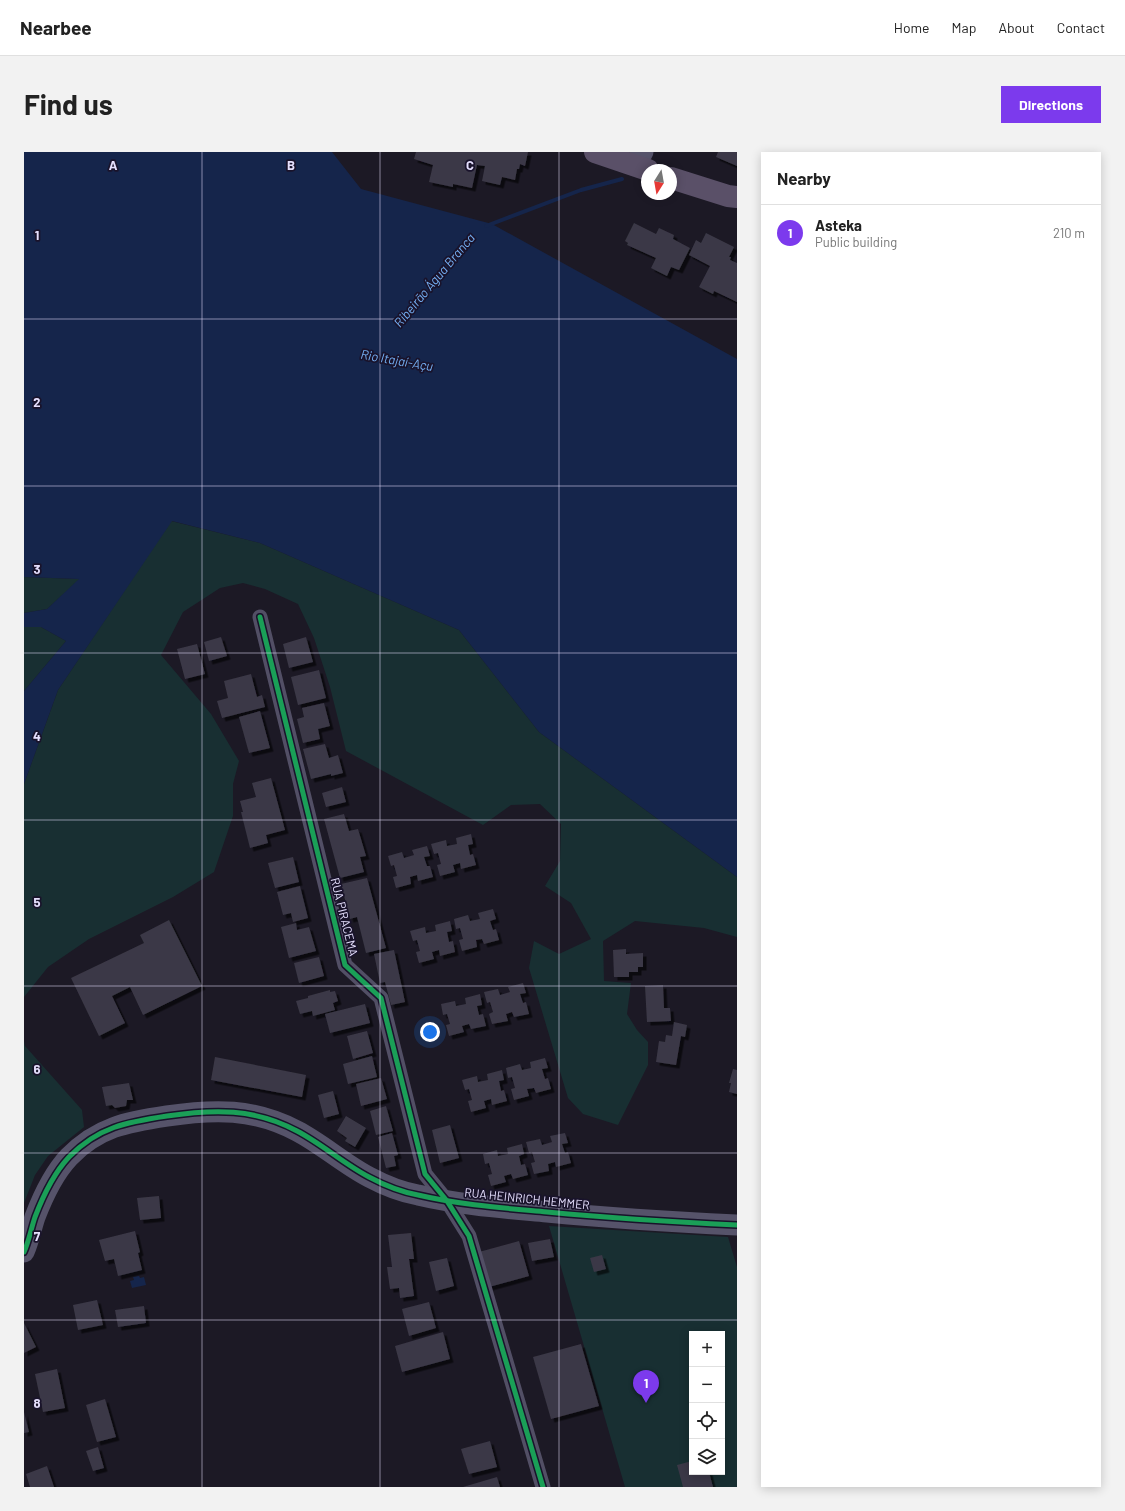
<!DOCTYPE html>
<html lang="en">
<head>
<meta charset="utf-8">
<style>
  :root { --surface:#fff; --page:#f2f2f2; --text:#222; --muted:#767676; --line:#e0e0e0; --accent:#7c3aed }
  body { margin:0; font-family:Barlow,sans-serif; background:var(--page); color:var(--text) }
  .controls { position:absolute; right:12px; bottom:12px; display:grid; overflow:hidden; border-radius:0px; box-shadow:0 2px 10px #0003 }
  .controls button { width:36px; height:36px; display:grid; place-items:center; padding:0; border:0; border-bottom:1px solid var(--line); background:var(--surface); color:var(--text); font:20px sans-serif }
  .compass { position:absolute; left:617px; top:12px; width:36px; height:36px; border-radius:50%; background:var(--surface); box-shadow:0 2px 10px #0003; rotate:191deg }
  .you { position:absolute; left:406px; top:880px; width:14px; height:14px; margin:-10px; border:3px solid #fff; border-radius:50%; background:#1a73e8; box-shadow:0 0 0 6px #1a73e833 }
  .badge { display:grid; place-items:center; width:26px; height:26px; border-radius:50%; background:var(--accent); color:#fff; font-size:13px; font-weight:700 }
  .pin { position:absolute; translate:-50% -33px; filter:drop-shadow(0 1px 2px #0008) }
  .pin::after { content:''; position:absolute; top:21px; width:14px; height:12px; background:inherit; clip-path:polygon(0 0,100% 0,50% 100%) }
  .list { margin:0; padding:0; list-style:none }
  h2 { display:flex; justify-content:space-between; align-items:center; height:52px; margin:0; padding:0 16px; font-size:17px }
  h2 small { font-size:13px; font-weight:400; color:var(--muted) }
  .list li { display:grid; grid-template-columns:26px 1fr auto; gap:12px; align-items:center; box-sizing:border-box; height:56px; padding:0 16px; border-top:1px solid var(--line) }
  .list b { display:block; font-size:15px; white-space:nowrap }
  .list p { margin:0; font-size:13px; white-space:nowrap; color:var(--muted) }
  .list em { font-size:13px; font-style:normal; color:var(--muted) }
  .icon { flex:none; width:22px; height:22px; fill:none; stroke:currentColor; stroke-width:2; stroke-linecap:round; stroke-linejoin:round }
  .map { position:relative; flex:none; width:713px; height:1335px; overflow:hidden; border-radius:0px }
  header { display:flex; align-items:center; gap:24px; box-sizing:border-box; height:56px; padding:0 20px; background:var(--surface); border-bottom:1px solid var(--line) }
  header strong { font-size:19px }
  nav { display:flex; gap:22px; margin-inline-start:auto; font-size:14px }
  .intro { display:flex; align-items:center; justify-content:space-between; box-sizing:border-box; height:96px; padding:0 24px }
  h1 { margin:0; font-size:28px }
  .button { padding:10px 18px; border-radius:0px; background:var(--accent); color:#fff; font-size:14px; font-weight:700 }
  main { display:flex; gap:24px; padding:0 24px }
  aside { flex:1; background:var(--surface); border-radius:0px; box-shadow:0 2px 10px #0003 }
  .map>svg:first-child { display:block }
  .green { fill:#182f32; fill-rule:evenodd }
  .water { fill:#15254b }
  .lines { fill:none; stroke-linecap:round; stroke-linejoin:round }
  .stream { stroke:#15254b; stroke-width:4 }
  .building { fill:#3b3846; filter:url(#shadow) }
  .street { stroke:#524f65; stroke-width:15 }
  .secondary { stroke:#56536a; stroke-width:21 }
  .primary { stroke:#5a5068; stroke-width:22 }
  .cycleway-casing { stroke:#19132b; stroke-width:8 }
  .cycleway { stroke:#1a9f57; stroke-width:5 }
  .grid { fill:none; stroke:#e5dffd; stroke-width:1; stroke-opacity:0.55 }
  .labels { text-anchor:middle; stroke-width:3.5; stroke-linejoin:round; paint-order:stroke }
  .street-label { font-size:12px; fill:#e5dffd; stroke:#19132b }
  .water-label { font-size:13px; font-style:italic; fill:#75b0f5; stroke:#19132b }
  .grid-label { font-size:13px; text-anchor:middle; font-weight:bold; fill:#e5dffd; stroke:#19132b; stroke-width:3.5; stroke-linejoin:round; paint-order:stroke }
</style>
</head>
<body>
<header>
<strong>Nearbee</strong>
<nav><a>Home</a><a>Map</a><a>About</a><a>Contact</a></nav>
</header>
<div class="intro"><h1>Find us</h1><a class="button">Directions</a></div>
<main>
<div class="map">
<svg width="713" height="1335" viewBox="0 0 713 1335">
  <defs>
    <filter id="shadow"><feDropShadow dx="3.5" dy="3.5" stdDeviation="0" flood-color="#0009"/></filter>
  </defs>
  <rect width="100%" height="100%" fill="#1c1925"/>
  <g class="green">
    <polygon points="147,369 236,391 435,478 515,580 713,725 713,785 680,776 611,769 579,789 580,829 607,831 603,862 613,878 624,890 624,913 594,973 559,962 544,946 505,816 510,789 535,802 567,787 547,751 521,734 536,709 537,672 516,652 487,653 459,673 322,599 306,535 290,486 274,452 241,437 219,431 196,436 159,460 137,503 187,562 215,609 209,632 209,664 190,720 149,745 65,787 24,815 0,845 0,632 34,538"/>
    <polygon points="0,425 56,427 23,457 0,461"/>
    <polygon points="0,475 17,475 42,489 0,539"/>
    <polygon points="0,889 1,894 58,958 60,975 24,1004 11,1023 0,1051"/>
    <path d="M 525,1074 L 704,1085 L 713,1115 L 713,1335 L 601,1335 ZM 668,1182 L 698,1182 L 698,1320 L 668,1320 Z"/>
  </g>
  <g class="water">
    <polygon points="0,0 308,0 337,37 468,72 713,207 713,725 515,580 435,478 236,391 148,369 34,538 0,632 0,539 42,489 17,475 0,475 0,461 23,457 55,427 0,425"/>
    <polygon points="115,1124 116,1126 120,1125 122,1133 108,1136 106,1129 110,1128 109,1125"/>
  </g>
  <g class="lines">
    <polyline class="stream" points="462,74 557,38 598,27"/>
  </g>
  <g class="building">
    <polygon points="392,0 504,0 501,14 496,12 495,17 493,17 491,28 478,25 476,33 458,29 461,14 453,13 448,36 429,32 429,35 405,30 409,13 390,7"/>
    <polygon points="694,0 713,0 713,14 692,5"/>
    <polygon points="610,71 632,82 635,76 650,83 649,87 666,96 655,118 647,115 643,124 627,116 632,106 603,93 604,91 601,89"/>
    <polygon points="682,81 710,95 705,105 707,105 706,108 713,111 713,150 690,139 689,142 675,135 686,114 665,103 672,88 677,91"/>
    <polygon points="197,485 203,504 185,509 180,490"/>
    <polygon points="282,485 289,510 265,516 259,492"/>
    <polygon points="173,492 181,522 161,527 153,497"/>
    <polygon points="295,518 302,546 274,553 267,525"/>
    <polygon points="227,522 233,545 238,543 241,555 198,566 193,549 204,546 200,529"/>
    <polygon points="300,551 306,574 294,577 296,587 279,591 273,567 280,565 278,556"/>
    <polygon points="236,559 246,596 225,601 215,565"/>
    <polygon points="301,592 305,606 314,603 319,621 307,624 307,622 287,627 279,597"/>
    <polygon points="247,626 261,678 242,683 244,691 226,696 217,660 219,660 216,649 232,645 228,631"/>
    <polygon points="318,635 322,650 302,655 298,641"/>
    <polygon points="320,662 325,679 334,677 342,704 336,705 340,720 316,726 300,667"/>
    <polygon points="447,682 449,692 444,693 446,703 449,702 452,713 437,717 436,711 429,713 431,720 416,724 413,713 417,712 414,701 410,702 407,692 422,688 423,694 433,692 432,686"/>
    <polygon points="403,694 406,704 400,705 403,714 406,714 409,725 394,729 393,723 386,725 387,732 372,736 369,725 373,724 370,713 367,714 364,704 378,700 380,706 390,703 388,698"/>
    <polygon points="269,705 275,730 251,736 244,711"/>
    <polygon points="343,726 362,796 342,801 333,765 326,767 317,732"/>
    <polygon points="276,734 284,766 269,770 267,761 259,763 253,740"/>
    <polygon points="469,757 472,767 466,769 469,778 472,777 475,788 460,792 458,787 452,788 453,795 438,799 435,788 439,787 436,776 432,777 430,767 444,763 446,769 456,767 454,761"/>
    <polygon points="145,768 178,834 119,863 106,835 88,844 101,871 75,884 47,826 120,791 116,783"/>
    <polygon points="426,769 428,779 423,780 425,790 429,789 431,800 416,804 415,798 408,800 410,807 395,811 392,800 396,799 393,788 389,789 386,779 401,775 402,781 412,779 411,773"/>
    <polygon points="272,771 273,778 285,775 292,799 265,806 257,775"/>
    <polygon points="602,797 602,802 619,801 619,815 614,815 614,820 605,820 605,825 590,825 589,798"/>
    <polygon points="370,798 381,850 367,853 361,830 356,831 350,802"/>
    <polygon points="295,805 300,824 275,831 270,811"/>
    <polygon points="499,831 502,841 496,842 499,851 502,850 505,862 490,865 488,860 482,862 484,869 468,872 465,862 469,860 466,850 463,851 460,840 474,837 476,843 486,840 484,835"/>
    <polygon points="639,833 640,856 646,856 647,869 623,870 621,834"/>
    <polygon points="306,838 306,840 311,839 314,849 309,851 311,858 289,864 288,859 276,862 272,849 284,846 284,844"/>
    <polygon points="456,842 458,853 453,854 455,863 459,862 462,874 447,877 445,872 438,874 440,880 425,884 422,873 426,872 423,862 419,863 417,852 431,849 432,854 442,852 441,846"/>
    <polygon points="341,852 346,871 306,881 301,862"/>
    <polygon points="650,870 663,873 661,885 657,884 652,913 632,910 635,889 641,890 642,883 648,884"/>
    <polygon points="343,879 349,901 329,907 323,884"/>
    <polygon points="348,904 353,925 324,932 319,912"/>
    <polygon points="191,905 282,923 278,945 187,928"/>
    <polygon points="521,906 524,916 518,917 521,927 524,926 527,937 512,941 510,936 503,937 505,944 490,948 487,937 491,936 488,925 484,926 482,916 496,912 498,918 507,916 506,910"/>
    <polygon points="709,917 713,918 713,942 705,940 707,931 705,931"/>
    <polygon points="478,918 480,928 475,929 477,939 480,938 483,949 468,953 467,947 460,949 462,956 447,960 444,949 448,948 445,937 441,938 438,928 453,924 454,930 464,928 463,922"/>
    <polygon points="357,926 363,947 337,954 332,932"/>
    <polygon points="105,931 109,948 103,948 102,954 91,956 88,953 82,954 78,935"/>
    <polygon points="309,939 315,962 300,966 294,943"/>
    <polygon points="362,954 369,979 352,983 346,959"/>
    <polygon points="322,964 342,976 331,995 321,989 323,986 313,979"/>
    <polygon points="426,973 435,1006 416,1011 408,978"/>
    <polygon points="368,981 374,1003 370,1004 372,1014 362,1016 354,985"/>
    <polygon points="541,981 544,991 538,992 541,1001 544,1000 547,1011 532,1015 531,1010 524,1012 525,1019 510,1022 507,1011 511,1010 508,1000 505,1001 502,990 516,987 518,993 528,990 526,984"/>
    <polygon points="498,992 500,1002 495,1004 497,1013 501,1012 504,1023 489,1027 487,1022 480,1024 482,1030 467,1034 464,1023 468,1022 465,1011 461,1012 459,1002 473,998 474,1004 484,1002 483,996"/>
    <polygon points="135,1044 137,1066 116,1068 113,1046"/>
    <polygon points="111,1079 116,1100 114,1101 118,1118 94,1124 90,1107 81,1109 75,1088"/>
    <polygon points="387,1081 390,1107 385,1107 390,1144 376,1146 375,1136 366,1137 363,1115 368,1115 364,1083"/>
    <polygon points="526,1087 530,1105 508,1109 504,1091"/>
    <polygon points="495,1089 505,1124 465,1135 455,1100"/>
    <polygon points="578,1103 582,1117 570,1120 566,1106"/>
    <polygon points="423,1106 430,1134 412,1139 405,1110"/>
    <polygon points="73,1148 79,1173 54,1178 49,1153"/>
    <polygon points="405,1150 412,1176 385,1184 378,1157"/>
    <polygon points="120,1154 122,1171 94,1175 91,1158"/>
    <polygon points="0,1171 12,1195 0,1201"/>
    <polygon points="419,1180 426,1207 378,1220 371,1194"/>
    <polygon points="557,1192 575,1254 527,1267 509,1205"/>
    <polygon points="33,1217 41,1256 19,1260 11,1222"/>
    <polygon points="81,1247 92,1285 73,1290 62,1253"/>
    <polygon points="0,1260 5,1280 0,1281"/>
    <polygon points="466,1289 473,1315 445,1322 437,1297"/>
    <polygon points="74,1295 80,1316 69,1319 62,1299"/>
    <polygon points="668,1309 668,1320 685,1320 689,1335 659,1335 653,1313"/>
    <polygon points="23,1314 30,1335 6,1335 2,1322"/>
    <polygon points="473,1325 476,1335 439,1335"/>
  </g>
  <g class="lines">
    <polyline class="street" points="236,465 321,813 357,846 401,1022 423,1049 445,1084 519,1335"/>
    <g class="secondary">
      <polyline points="609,13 619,0"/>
      <path d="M 0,1100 C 5,1089 7,1077 11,1065 C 19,1044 29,1022 45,1005 C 74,975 103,970 143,964 C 190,957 230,956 273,979 C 298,992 320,1012 345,1025 C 360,1033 377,1040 394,1043 C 437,1053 480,1056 523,1060 C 586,1066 650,1070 713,1073"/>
    </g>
    <g class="primary">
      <polyline points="571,0 624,18"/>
      <polyline points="647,26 704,44 713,45"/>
    </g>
    <g class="cycleway-casing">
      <g id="cycleway">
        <polyline points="236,465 321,813 357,846 401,1022 423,1049 445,1084 519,1335"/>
        <path d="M 0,1100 C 5,1089 7,1077 11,1065 C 19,1044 29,1022 45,1005 C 74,975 103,970 143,964 C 190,957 230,956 273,979 C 298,992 320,1012 345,1025 C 360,1033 377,1040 394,1043 C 437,1053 480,1056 523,1060 C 586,1066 650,1070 713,1073"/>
      </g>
    </g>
    <use href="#cycleway" class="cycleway"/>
  </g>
  <path class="grid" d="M 178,0 L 178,1335M 356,0 L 356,1335M 535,0 L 535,1335M 0,167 L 713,167M 0,334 L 713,334M 0,501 L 713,501M 0,668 L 713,668M 0,834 L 713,834M 0,1001 L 713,1001M 0,1168 L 713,1168"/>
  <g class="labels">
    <g class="street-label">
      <text transform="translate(320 765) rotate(76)" y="4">RUA PIRACEMA</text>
      <text transform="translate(503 1047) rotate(6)" y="4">RUA HEINRICH HEMMER</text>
    </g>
    <g class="water-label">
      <text transform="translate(410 128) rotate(-50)" y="5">Ribeirão Água Branca</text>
      <text transform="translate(373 208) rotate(10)" y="5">Rio Itajaí-Açu</text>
    </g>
  </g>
  <g class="grid-label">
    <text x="89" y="18">A</text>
    <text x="267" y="18">B</text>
    <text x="446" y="18">C</text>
    <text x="13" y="88">1</text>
    <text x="13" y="255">2</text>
    <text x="13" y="422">3</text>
    <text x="13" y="589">4</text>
    <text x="13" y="755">5</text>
    <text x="13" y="922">6</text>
    <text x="13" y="1089">7</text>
    <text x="13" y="1256">8</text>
  </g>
</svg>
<div class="controls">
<button>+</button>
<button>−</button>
<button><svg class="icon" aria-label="locate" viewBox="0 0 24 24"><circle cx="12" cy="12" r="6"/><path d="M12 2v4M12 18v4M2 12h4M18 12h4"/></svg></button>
<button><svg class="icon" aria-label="layers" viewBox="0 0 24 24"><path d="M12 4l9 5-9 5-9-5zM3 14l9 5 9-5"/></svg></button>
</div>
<svg class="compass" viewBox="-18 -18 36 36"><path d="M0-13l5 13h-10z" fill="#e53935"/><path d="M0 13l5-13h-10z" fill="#767676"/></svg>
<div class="you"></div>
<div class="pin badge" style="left:622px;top:1251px">1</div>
</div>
<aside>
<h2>Nearby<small></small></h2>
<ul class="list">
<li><span class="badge">1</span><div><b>Asteka</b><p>Public building</p></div><em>210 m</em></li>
</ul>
</aside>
</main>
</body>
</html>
